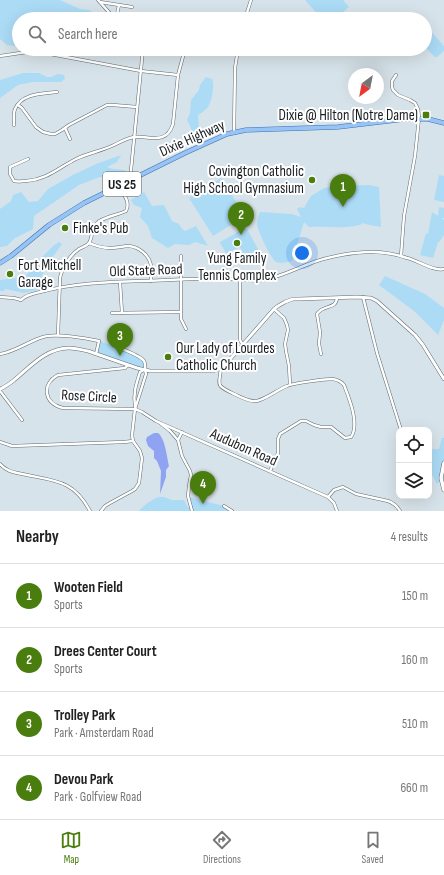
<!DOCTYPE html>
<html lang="en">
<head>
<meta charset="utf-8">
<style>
  :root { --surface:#fff; --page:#f2f2f2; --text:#222; --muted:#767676; --line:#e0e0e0; --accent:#497d0d }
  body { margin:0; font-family:"Sofia Sans Condensed",sans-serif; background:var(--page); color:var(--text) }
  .controls { position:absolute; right:12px; bottom:12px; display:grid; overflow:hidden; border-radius:8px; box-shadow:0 4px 16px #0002 }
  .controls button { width:36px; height:36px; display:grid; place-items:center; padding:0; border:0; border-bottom:1px solid var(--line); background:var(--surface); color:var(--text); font:20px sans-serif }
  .compass { position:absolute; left:348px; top:68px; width:36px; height:36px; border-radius:50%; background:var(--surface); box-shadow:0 4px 16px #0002; rotate:212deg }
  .you { position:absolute; left:302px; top:253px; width:14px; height:14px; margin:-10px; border:3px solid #fff; border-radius:50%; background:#1a73e8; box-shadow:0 0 0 6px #1a73e833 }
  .badge { display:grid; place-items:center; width:26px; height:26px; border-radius:50%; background:var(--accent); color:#fff; font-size:13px; font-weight:700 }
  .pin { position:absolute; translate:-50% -33px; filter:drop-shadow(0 1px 2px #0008) }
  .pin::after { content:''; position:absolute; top:21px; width:14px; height:12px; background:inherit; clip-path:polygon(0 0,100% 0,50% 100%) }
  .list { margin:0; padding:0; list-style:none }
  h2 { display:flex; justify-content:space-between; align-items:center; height:52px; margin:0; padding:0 16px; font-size:17px }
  h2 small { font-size:13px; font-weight:400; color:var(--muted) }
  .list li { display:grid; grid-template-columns:26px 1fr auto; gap:12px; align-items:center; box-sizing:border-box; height:64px; padding:0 16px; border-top:1px solid var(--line) }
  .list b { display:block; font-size:15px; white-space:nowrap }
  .list p { margin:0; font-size:13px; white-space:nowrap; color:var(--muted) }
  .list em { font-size:13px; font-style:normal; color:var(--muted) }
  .icon { flex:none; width:22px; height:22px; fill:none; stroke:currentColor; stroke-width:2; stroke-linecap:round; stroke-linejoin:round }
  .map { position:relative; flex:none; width:444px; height:511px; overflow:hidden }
  .search { position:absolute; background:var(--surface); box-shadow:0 4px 16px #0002; left:12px; right:12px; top:12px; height:44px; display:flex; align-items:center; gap:10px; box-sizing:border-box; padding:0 14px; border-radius:22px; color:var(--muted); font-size:15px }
  .sheet { height:308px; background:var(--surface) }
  nav { display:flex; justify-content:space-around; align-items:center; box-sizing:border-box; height:56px; border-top:1px solid var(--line); background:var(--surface); font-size:11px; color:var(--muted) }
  nav a { display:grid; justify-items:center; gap:2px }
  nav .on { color:var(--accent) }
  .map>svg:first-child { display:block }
  .green { fill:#acdbf6 }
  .water { fill:#8fa3f2 }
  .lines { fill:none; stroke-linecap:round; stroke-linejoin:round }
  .minor-casing { stroke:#616b71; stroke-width:3.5 }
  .tertiary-casing { stroke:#616b71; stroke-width:4 }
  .secondary-casing { stroke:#616b71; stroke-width:4.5 }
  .primary-casing { stroke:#3e70a8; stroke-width:5 }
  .minor { stroke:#fff; stroke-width:2.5 }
  .tertiary { stroke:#fff; stroke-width:3 }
  .secondary { stroke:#fff; stroke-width:3.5 }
  .primary { stroke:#97c4f7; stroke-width:4 }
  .poi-dot { fill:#497d0d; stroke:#fff; stroke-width:1.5 }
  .labels { text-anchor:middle; stroke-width:4; stroke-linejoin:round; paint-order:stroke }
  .shield { fill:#fff; stroke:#5e6163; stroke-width:1 }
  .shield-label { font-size:14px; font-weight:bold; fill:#191d20 }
  .poi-label { font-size:15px; fill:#191d20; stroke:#fff; text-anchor:start }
  .street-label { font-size:15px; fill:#191d20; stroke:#fff }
</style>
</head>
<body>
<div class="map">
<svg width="444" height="511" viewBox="0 0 444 511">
  <rect width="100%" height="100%" fill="#d7e3ea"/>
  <g class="green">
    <polygon points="0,0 60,0 80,9 89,10 95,13 101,19 19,19 19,36 18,36 15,46 7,45 0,39"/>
    <polygon points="305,0 343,0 349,7 335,19 322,19"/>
    <polygon points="425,25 444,46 444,51 437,57 435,57 425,47"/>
    <polygon points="23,73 39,73 47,77 51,77 58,74 64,75 65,79 61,82 32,82 18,85 0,98 0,80"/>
    <path d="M 206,77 L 212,79 C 215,84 212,101 208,107 C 205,110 202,113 198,115 L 199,128 L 202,133 L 198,138 L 192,141 L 190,139 C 193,132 191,127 187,120 L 190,113 L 191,100 L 199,90 L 200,85 Z"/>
    <polygon points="121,155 117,162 107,167 113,169 125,170 124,177 100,177 79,185 34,216 33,229 15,238 7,246 0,247 0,209 11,201 13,195 21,192 29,202 38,201 48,189 71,176 96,164"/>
    <polygon points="439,175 444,176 444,202 434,200"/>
    <polygon points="221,178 242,211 242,218 213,236 189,198"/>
    <path d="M 343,183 L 343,186 L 369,185 L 379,187 L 381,227 L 365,224 L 363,223 C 353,230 322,226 309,227 L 304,222 L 292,261 C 287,262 281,264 276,262 C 271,259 258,231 257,225 C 257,220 258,217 260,212 L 292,214 L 301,217 L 297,209 L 300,207 L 304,208 L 311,196 L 324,188 L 338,186 L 338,184 Z"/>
    <polygon points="144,192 152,206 164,205 172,221 179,224 182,229 185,231 196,226 208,246 195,242 189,245 175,244 168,248 152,238 148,226 140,217 142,208 134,205 131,200"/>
    <polygon points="439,207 444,208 444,218 442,218 444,220 444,235 439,242 438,242 433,258 420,255 426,233 428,234 432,212 438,216"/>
    <polygon points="245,228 247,229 258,249 257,251 246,257 245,257 240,247 227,254 226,253 220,243 220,242"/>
    <polygon points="59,242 62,244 54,255 47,262 37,290 24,293 5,289 4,291 0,291 0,280 24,277 37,265 38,261 53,246"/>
    <polygon points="385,276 425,294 444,308 444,320 438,335 414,311 379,285"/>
    <path d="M 99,341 C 115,346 129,352 144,361 L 144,370 L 96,354 Z"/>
    <polygon points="442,438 444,438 444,480 441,480 437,484 431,473 429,471 429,449 439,449"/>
    <path d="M 158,497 L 164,497 L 172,500 L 184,500 L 188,508 L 190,502 L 189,497 L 224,506 L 232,511 L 139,511 C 144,505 151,500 158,497 Z"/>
  </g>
  <path class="water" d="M 154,433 L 158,433 C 165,438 167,457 169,466 L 166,470 L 166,477 L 160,494 L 161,471 L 157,461 L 154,458 L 154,451 L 148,446 L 146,440 L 147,437 Z"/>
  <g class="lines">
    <g class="minor-casing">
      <g id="minor">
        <polyline points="98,0 115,19"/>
        <polyline points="100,2 132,7"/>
        <polyline points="116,19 119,5"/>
        <polyline points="245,19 251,0"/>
        <polyline points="0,56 34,51 141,71 178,75"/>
        <polyline points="396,75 392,81 392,87 393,90 398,95 410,100 415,103 418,109 419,118 415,156 404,216 401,256"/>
        <polyline points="18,105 22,108 36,127 43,132 51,134 55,134 62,130 69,125 107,105 113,105 137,107"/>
        <path d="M 14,125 C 14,120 13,114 15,109 C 22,93 42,94 57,92"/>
        <polyline points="65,128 70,139"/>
        <polyline points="234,132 235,68 238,49"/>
        <path d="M 28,159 L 10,167 L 10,174 L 14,181 C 18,182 22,181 26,181 C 48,179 58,168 76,159 C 88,153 102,151 114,145 C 120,142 127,138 134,137 C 149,135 166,146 173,124 L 178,75 L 185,49"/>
        <polyline points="132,179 131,176 131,170 143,49"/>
        <path d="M 89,243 C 96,246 103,248 110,248 C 117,248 123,246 129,246 C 139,247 149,255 151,265 C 152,270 151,276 151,281"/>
        <polyline points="181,256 181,319 186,329"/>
        <polyline points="240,280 240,340 243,345"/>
        <polyline points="120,282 122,313"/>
        <path d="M 0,297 L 14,298 L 21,300 C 26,295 32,294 40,292 C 74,283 107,282 142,281 C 171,280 201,278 230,279 C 241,279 252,282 263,280 C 281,277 297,268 314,262 C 331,256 354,252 371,252 C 383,252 396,254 407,258 C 417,260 434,272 444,269"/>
        <polyline points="363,297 377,353 401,430"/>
        <polyline points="274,309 284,318 287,325 288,330 285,344 286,351 289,366 290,385"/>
        <polyline points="112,313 181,312"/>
        <path d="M 58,335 L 60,278 C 62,268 70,255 79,249 C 82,247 87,246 89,243 C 93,237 91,228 97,223 C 103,217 118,215 126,211 C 131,202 123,194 119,186"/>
        <path d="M 0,354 C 15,352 29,341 43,337 C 55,333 86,338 99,341 L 96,354"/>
        <path d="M 321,354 L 319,344 L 320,332 L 317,314 C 323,304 336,310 337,298"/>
        <path d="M 128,365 L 125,368 L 58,375 C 41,384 44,404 63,408 L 135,409 L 142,412 L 156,421 L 328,497 L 334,503 L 337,511"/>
        <path d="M 221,368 C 219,386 215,385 234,394 C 241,397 249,402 257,401 C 268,398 277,390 287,386 C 293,383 327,379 333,379 C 338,380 341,381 344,385 C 349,398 360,424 351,437 L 345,438 L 331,427 L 321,427 L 314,425 L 306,421 L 301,421 L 280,434 L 278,439 L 278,453 L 270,471"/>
        <polyline points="0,391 22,420"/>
        <path d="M 135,406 C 133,393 136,385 140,372 L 144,370"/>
        <polyline points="160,423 170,431 178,440 182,456 190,471 191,475 189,486 188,496 192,511"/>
        <polyline points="178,440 182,432"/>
        <polyline points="0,442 12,446 124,442 133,441"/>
        <path d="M 0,464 C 6,471 13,472 22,474 C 54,481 73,479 90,511"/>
        <path d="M 328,497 L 334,490 L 343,487 L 356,494 L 388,501 C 394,503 397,506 400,511"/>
        <polyline points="224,506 232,511"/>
        <path d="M 101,511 L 105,506 L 110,503 L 132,491 L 135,489 L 139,483 L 141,467 L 142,458 L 140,451 L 133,441 L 132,435 L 135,409 L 146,374 C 144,369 146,364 144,361 C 141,356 122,349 117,347"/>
      </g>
    </g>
    <g class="tertiary-casing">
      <path id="tertiary" d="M 0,389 C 5,387 9,384 13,381 C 30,367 46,348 69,348 C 75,348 82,350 88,351 L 137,368 L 150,371 L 213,371 L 221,368 L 225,365 L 274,309 L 278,306 L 285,302 L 293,299 L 299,299 L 357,297 L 371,298 L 377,301 L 415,335 L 423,345 L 444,379"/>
    </g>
    <g class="secondary-casing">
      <polyline id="secondary" points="444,463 441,478 444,490"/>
    </g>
    <g class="primary-casing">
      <polyline id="primary" points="0,263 11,256 49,225 84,203 185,153 227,134 246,130 338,127 405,119 428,119 444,123"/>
    </g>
    <use href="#minor" class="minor"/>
    <use href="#tertiary" class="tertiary"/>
    <use href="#secondary" class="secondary"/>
    <use href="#primary" class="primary"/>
  </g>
  <g class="poi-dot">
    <rect x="422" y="111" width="8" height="8" rx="2"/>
    <circle cx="312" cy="180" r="4"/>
    <circle cx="65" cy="228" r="4"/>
    <circle cx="237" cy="243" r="4"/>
    <circle cx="10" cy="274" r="4"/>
    <circle cx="168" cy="357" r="4"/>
  </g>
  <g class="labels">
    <rect class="shield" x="103" y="172" width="38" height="24" rx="3"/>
    <g class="shield-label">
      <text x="122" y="189">US 25</text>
    </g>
    <g class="poi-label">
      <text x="418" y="120" text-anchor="end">Dixie @ Hilton (Notre Dame)</text>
      <text x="304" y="176" text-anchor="end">Covington Catholic<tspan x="304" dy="17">High School Gymnasium</tspan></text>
      <text x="73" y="233">Finke's Pub</text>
      <text x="237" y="263" text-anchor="middle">Yung Family<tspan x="237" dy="17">Tennis Complex</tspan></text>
      <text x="18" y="270">Fort Mitchell<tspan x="18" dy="17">Garage</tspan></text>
      <text x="176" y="353">Our Lady of Lourdes<tspan x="176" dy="17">Catholic Church</tspan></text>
    </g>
    <g class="street-label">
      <text transform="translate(192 138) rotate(-24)" y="5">Dixie Highway</text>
      <text transform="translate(146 270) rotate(-2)" y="5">Old State Road</text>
      <text transform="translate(89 396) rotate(3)" y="5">Rose Circle</text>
      <text transform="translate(244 447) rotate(24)" y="5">Audubon Road</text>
    </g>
  </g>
</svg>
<div class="controls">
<button><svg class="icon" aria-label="locate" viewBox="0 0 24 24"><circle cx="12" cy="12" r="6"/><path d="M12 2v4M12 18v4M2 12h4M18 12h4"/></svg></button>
<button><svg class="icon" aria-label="layers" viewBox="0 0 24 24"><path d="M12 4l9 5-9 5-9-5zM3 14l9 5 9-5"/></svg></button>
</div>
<svg class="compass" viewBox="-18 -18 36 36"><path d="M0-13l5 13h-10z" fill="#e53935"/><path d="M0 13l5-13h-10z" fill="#767676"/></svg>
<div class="you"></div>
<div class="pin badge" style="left:343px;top:207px">1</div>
<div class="pin badge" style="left:241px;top:235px">2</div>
<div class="pin badge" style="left:120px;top:356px">3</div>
<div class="pin badge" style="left:203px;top:504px">4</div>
<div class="search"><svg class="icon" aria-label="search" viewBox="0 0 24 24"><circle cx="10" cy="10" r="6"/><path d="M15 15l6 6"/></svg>Search here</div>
</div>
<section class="sheet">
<h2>Nearby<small>4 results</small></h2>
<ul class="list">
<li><span class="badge">1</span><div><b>Wooten Field</b><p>Sports</p></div><em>150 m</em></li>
<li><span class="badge">2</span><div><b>Drees Center Court</b><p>Sports</p></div><em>160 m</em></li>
<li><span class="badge">3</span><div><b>Trolley Park</b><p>Park · Amsterdam Road</p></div><em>510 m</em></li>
<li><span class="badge">4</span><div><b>Devou Park</b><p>Park · Golfview Road</p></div><em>660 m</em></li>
</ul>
</section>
<nav>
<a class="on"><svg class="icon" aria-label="map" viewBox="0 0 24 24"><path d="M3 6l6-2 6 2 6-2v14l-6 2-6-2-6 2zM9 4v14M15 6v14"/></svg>Map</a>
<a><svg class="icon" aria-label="directions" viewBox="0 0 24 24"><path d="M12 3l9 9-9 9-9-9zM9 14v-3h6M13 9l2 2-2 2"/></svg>Directions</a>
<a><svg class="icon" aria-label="saved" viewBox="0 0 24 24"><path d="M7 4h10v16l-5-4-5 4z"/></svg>Saved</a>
</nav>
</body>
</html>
